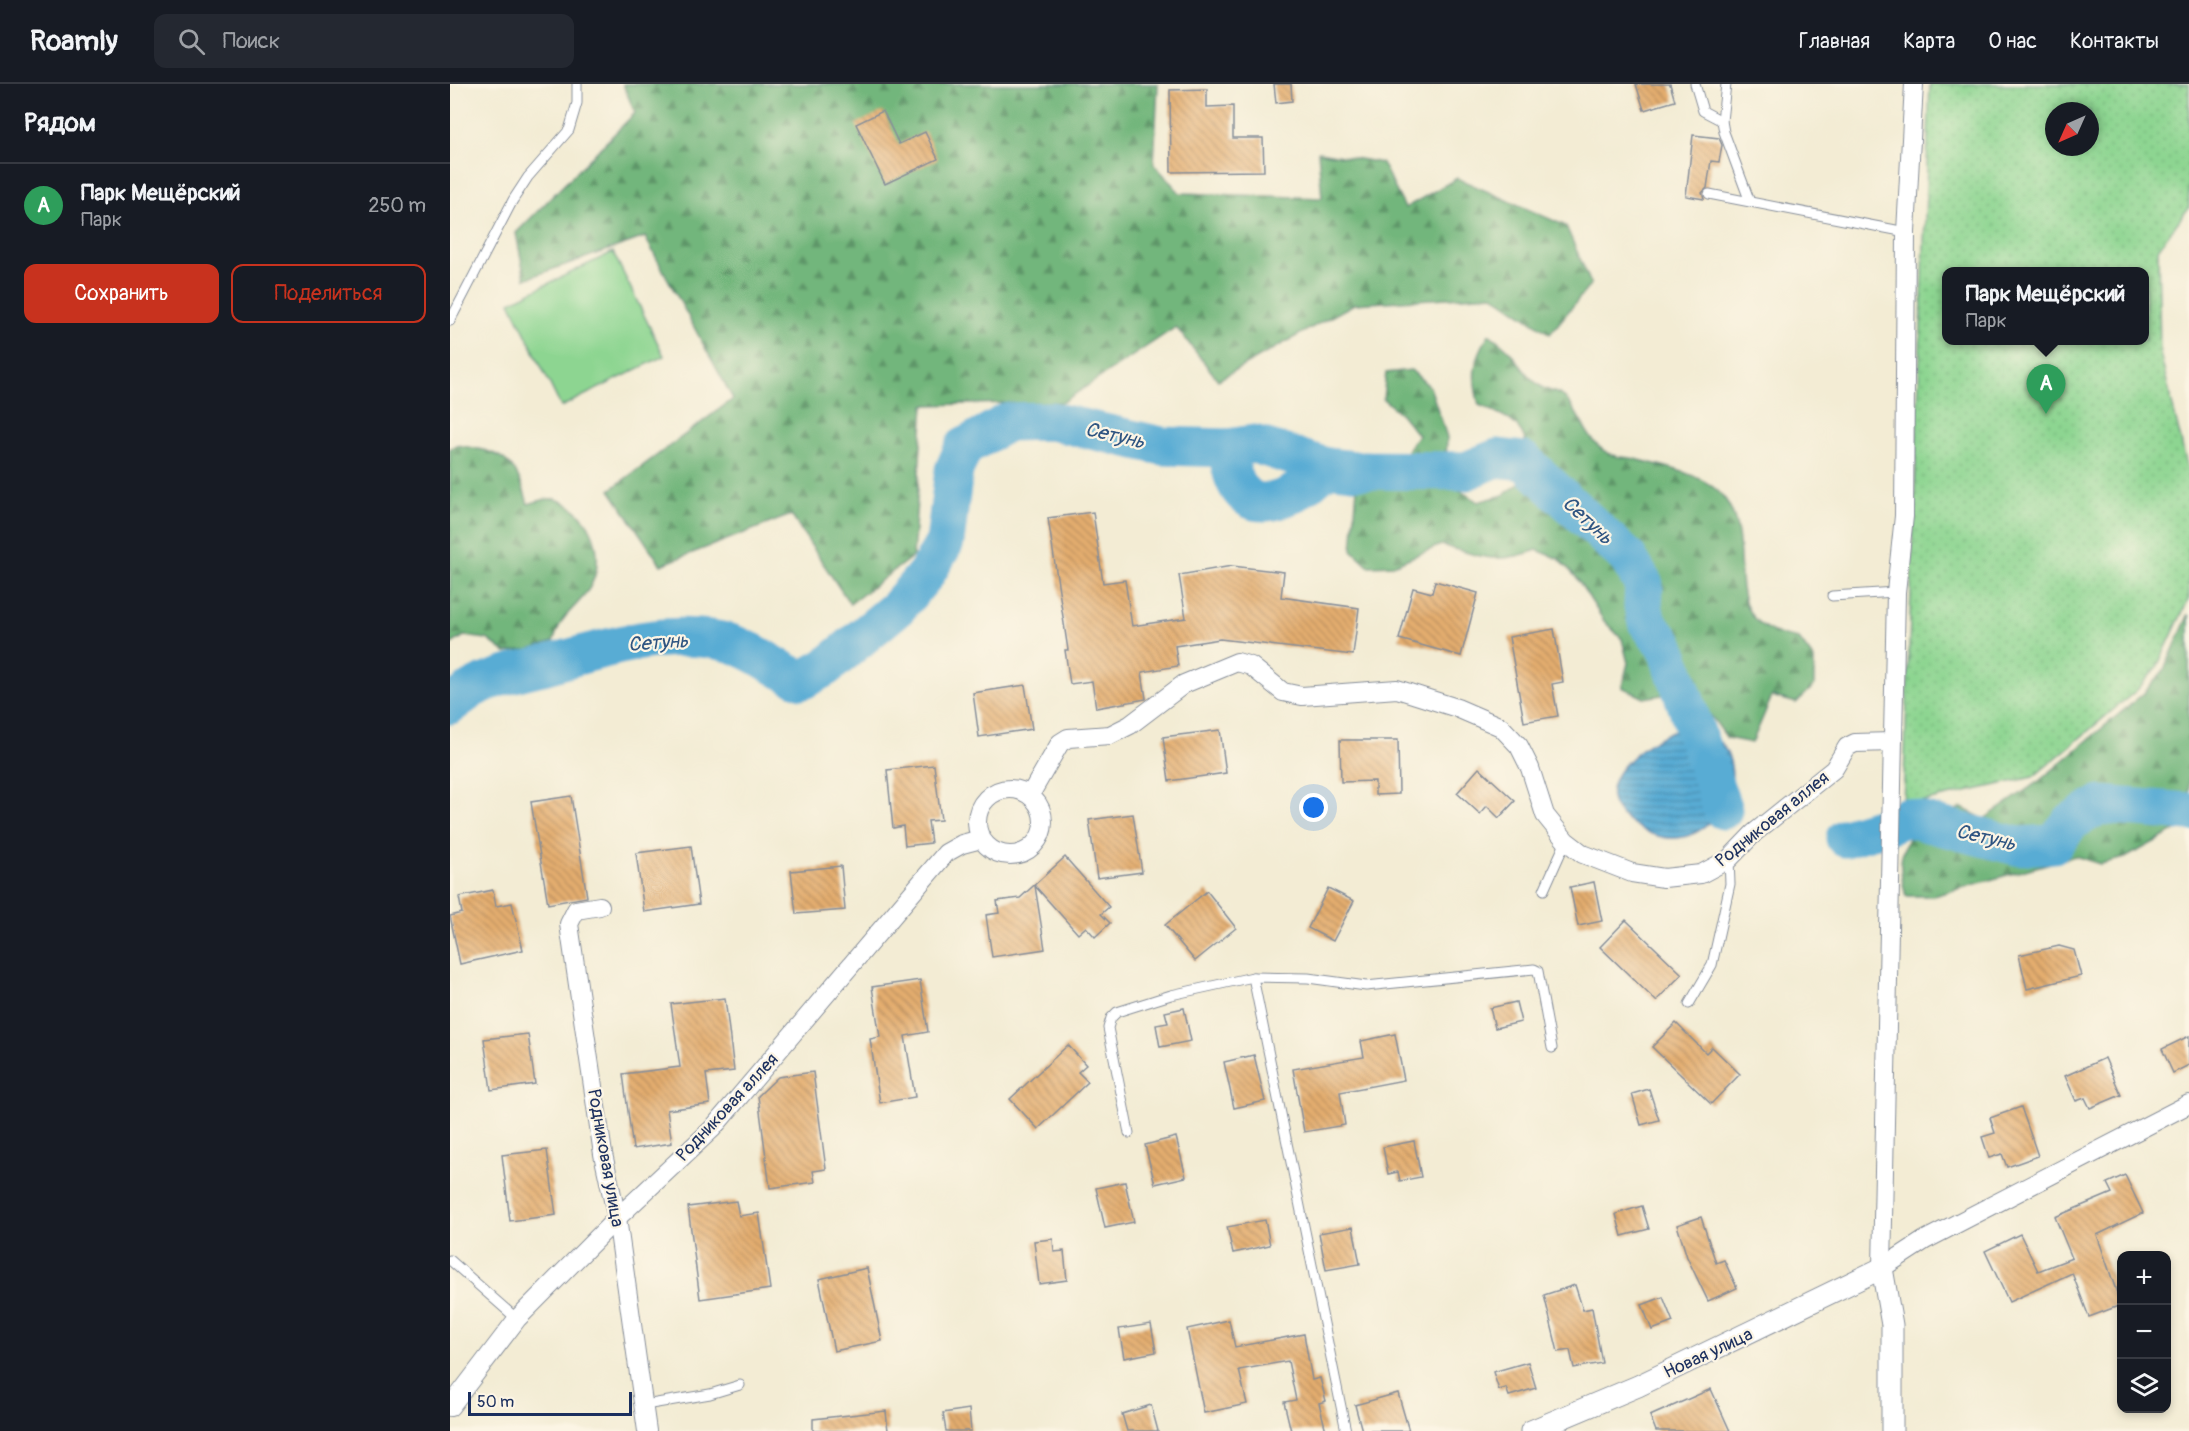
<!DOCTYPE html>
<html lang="ru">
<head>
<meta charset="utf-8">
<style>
  :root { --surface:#171b24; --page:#242831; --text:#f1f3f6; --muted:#9ea1a6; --line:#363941; --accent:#c8321e }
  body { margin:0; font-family:Pangolin,sans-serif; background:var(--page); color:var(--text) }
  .controls { position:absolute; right:18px; bottom:18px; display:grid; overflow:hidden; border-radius:12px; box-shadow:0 3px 9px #0003 }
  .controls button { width:54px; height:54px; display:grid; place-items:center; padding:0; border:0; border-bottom:2px solid var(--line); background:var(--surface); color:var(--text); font:30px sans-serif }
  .compass { position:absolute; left:1595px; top:18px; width:54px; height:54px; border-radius:50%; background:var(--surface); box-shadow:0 3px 9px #0003; rotate:225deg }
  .scale { position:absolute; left:18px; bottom:15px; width:164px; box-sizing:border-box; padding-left:6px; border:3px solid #1b2f5e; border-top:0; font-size:16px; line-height:21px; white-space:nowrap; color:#1b2f5e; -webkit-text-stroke:4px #fcf5e5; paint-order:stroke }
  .you { position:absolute; left:864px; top:724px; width:21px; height:21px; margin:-15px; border:4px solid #fff; border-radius:50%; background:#1a73e8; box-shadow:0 0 0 9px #1a73e833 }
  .badge { display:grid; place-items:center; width:39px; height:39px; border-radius:50%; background:var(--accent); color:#fff; font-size:20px; font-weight:700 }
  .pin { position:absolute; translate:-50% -50px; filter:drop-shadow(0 2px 3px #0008) }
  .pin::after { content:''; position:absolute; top:32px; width:21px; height:18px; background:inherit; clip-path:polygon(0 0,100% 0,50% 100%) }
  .popup { position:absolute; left:1492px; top:183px; width:207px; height:78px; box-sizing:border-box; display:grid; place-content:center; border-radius:12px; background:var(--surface); filter:drop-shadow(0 2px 4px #0005); font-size:20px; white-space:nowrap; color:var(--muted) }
  .popup b { font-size:22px; color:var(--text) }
  .popup::after { content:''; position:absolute; left:50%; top:100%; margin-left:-12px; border:12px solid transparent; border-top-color:var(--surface) }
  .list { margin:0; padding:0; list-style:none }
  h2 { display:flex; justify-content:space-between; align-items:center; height:78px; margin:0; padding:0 24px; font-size:26px }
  h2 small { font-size:20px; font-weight:400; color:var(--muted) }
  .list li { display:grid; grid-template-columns:39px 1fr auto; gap:18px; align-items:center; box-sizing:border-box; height:84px; padding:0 24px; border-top:2px solid var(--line) }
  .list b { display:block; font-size:22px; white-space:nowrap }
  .list p { margin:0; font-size:20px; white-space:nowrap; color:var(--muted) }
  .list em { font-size:20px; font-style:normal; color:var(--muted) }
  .actions { display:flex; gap:12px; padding:18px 24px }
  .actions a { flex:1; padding:14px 0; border:2px solid var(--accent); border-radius:12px; text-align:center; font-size:21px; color:var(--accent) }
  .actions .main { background:var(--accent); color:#fff }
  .icon { flex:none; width:33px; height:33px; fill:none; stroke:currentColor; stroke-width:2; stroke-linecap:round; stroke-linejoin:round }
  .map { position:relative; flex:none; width:1739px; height:1347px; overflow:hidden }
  header { display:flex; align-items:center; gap:36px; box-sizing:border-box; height:84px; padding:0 30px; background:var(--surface); border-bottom:2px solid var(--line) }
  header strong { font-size:28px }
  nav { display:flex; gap:33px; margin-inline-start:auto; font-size:21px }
  .search { width:420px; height:54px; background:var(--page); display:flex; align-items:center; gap:15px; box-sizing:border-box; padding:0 21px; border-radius:12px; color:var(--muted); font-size:22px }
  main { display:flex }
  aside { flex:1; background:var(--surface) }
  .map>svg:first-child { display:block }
  .green { fill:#8dd591; stroke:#548278; stroke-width:1.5 }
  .forest { fill:url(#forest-firs); stroke:#46726c; stroke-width:1.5 }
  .park { fill:url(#park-dots); stroke:#548278; stroke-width:1.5; fill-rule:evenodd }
  .water { fill:url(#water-rules); stroke:#3a6e99; stroke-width:1.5 }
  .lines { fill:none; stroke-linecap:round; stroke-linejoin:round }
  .river { stroke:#59acd4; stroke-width:39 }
  .building { fill:url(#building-back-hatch) }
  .service-casing { stroke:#878e99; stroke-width:11 }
  .minor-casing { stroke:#878e99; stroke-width:20 }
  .tertiary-casing { stroke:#878e99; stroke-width:23 }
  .service { stroke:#fff; stroke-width:9 }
  .minor { stroke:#fff; stroke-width:18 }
  .tertiary { stroke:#fff; stroke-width:21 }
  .labels { text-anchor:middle; stroke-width:4.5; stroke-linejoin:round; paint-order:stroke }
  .street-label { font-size:18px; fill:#1b2f5e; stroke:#fcf5e5 }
  .water-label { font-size:20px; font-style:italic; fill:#2e5481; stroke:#fcf5e5 }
</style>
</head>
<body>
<header>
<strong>Roamly</strong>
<div class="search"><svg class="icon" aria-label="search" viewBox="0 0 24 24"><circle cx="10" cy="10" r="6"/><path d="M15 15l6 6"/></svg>Поиск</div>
<nav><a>Главная</a><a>Карта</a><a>О нас</a><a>Контакты</a></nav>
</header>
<main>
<aside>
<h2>Рядом<small></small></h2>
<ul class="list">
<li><span class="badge" style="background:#2e9e5b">A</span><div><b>Парк Мещёрский</b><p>Парк</p></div><em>250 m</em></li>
</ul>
<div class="actions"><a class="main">Сохранить</a><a>Поделиться</a></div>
</aside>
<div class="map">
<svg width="1739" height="1347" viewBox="0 0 1739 1347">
  <defs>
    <pattern id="forest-firs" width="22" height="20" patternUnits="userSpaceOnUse" patternTransform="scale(1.5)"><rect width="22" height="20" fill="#72b67b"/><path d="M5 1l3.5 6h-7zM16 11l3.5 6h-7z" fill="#5d9468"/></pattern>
    <pattern id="park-dots" width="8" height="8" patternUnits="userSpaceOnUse" patternTransform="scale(1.5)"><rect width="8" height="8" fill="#8dd591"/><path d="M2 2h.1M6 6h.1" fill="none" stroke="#79b77f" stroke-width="1.8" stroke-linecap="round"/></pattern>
    <pattern id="water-rules" width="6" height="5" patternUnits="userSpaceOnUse" patternTransform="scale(1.5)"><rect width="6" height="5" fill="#59acd4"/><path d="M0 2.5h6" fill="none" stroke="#498caf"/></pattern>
    <pattern id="building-back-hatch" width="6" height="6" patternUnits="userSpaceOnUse" patternTransform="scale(1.5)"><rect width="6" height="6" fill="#e4ad6e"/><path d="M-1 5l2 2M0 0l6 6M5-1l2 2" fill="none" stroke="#b88d5e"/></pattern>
  </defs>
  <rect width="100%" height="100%" fill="#fcf5e5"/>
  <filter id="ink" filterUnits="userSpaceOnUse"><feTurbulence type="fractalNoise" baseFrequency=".0167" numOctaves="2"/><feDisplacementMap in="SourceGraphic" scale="12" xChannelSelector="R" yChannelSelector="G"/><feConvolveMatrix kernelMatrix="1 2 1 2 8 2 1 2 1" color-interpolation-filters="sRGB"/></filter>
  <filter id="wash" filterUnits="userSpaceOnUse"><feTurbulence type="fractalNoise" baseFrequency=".008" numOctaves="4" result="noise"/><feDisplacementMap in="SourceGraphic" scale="24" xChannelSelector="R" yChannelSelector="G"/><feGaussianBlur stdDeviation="1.35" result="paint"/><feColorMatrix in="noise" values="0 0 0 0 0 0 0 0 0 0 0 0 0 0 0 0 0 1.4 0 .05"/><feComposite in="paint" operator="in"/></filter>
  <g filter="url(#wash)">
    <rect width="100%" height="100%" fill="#f3ecd4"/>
    <polygon class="green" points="163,168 214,272 111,323 60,218"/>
    <g class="forest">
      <polygon points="173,0 708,0 704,80 730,109 872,114 868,68 932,79 955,124 1007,94 1116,142 1141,200 1100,250 1043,211 904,220 768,296 726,243 613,318 474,321 463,472 400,520 341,431 211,481 160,406 283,315 195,153 75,195 66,149 185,29"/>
      <path d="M 1039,250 C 1046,255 1054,261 1060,268 C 1071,281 1077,294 1093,304 C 1101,308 1112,309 1117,316 C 1133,335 1138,361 1162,371 C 1169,374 1178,373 1185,375 C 1215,383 1260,390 1277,418 C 1309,470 1260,541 1349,555 L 1364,575 L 1364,602 L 1346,619 L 1322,612 L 1302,659 L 1277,654 L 1262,633 L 1243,617 L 1218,610 L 1194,614 L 1172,603 L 1178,579 L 1172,555 L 1154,537 L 1126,493 L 1109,475 L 1087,466 C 1045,481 1032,473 991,461 L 943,481 L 919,482 L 902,466 L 908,391 L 954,371 L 968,351 L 951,330 L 933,315 L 936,289 L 961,286 L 980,303 L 997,353 L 996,379 L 1007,404 L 1028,418 L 1053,411 L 1073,397 C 1084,350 1072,338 1029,321 C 1021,290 1023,278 1039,250 Z"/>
      <path d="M 6,361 C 52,368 65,373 78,420 C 86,418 97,413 105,415 C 138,424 156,465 143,497 C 137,512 125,521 115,533 C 109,540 106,550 103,558 L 79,566 L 56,569 L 37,555 L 14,552 L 0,561 L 0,365 Z"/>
      <path d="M 1739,530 L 1739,739 L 1675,774 L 1650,780 L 1625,772 L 1483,812 L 1456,812 C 1447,780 1450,770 1464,740 L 1512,724 L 1534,735 L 1589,697 L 1694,609 L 1714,586 Z"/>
    </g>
    <path class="park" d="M 1480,0 L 1739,0 L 1739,123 L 1708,165 L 1710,269 L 1739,390 L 1739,514 L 1707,583 L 1687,606 L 1583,693 L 1453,722 ZM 1604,27 L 1640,27 L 1640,63 L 1604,63 ZM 1497,188 L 1695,188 L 1695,256 L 1497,256 Z"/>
    <path class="water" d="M 1242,640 C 1250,645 1260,648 1266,654 C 1306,692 1263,764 1212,753 C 1199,751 1189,744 1179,737 C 1126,700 1207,648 1242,640 Z"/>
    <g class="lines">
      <g class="river">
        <path d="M 778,364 C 783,442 836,424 877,383"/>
        <path d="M 0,621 C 7,616 15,610 22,605 C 44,593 72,587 96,581 C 155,564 218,543 280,559 C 307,567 327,586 353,596 L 376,583 L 447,524 L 476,490 L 495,458 L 504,386 L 514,363 L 558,338 L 601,337 L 712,362 L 778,364 L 804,360 L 877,383 L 904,386 L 1016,387 L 1047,374 L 1074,377 L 1178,474 L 1194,501 L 1193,522 L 1197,538 L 1216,562 L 1273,726"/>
        <polyline points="1395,754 1438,741 1455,733 1567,762 1603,760 1622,737 1650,721 1739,728"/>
      </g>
    </g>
    <g id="blocks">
      <g class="building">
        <polygon points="824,0 841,0 842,17 826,19"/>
        <polygon points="1186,0 1220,0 1225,17 1194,26"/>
        <polygon points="757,5 757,23 783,22 783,54 813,54 814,87 721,88 720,6"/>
        <polygon points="433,27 449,60 475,48 488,75 435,100 406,40"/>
        <polygon points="1243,51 1269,54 1272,61 1269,78 1261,77 1257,104 1252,109 1254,115 1236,112"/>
        <polygon points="643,428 653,499 675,496 682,542 736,534 729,491 782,482 834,488 831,513 909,524 903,571 770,555 725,562 728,582 692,588 696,615 646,624 642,597 620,600 615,566 618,566 598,434"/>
        <polygon points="985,497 1028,509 1011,572 949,555 963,504 982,509"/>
        <polygon points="1104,545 1113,598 1102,600 1108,632 1074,638 1059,553"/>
        <polygon points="575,601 582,645 529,653 523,609"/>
        <polygon points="770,646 776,689 719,697 713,653"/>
        <polygon points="890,656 948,656 949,710 925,711 925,697 891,698"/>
        <polygon points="484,681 491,736 478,737 481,759 455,762 453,742 443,744 437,686"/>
        <polygon points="1029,684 1065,717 1049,734 1037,722 1030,730 1007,709"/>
        <polygon points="121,712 137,813 98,820 81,718"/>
        <polygon points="683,730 692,788 647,794 639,736"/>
        <polygon points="241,762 249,820 194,828 186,769"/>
        <polygon points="615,773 659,823 651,830 660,839 645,853 636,843 628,850 585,802 595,865 542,873 536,831 549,829 547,817 570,814"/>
        <polygon points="391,782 395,826 346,830 341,787"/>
        <polygon points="1144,798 1152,837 1128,842 1120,803"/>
        <polygon points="878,804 904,817 883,857 858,844"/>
        <polygon points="43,806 46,822 62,819 73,866 10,880 0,832 12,829 9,813"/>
        <polygon points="757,807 786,844 745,877 715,841"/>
        <polygon points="1176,836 1232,890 1206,917 1150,863"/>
        <polygon points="1609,862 1624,866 1631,892 1577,905 1569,871"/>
        <polygon points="470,896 478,948 455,952 465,1013 430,1019 420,955 430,953 422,903"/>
        <polygon points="275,914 284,987 256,990 260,1020 217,1026 222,1059 183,1065 173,990 230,983 221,920"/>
        <polygon points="1066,918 1071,938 1045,944 1040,924"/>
        <polygon points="734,924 741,957 710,963 706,941 718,939 715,928"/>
        <polygon points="1226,939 1256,969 1262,963 1290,990 1261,1020 1202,963"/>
        <polygon points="78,950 85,1000 41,1006 34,955"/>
        <polygon points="945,950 954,996 890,1008 895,1041 854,1048 843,985 914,973 911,957"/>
        <polygon points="1739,952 1739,981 1723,989 1712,965"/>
        <polygon points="618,961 636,981 628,988 638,998 588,1045 560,1015"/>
        <polygon points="804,971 815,1017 784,1024 774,978"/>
        <polygon points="1655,974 1671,1011 1640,1024 1635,1014 1626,1017 1615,992"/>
        <polygon points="363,988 376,1085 363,1087 365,1098 320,1104 308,1012 328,993"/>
        <polygon points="1199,1005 1209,1036 1191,1041 1182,1010"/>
        <polygon points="1571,1023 1588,1072 1557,1083 1552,1070 1539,1074 1532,1053 1545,1049 1540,1034"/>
        <polygon points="726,1053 736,1093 705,1100 695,1061"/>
        <polygon points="964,1057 971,1093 950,1097 948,1088 938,1090 933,1063"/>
        <polygon points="97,1066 106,1131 60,1137 52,1071"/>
        <polygon points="1675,1091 1693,1129 1647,1151 1671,1221 1639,1233 1622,1189 1559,1218 1535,1167 1570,1150 1588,1187 1622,1174 1605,1133 1662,1109 1657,1099"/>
        <polygon points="675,1098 684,1138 655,1144 646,1104"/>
        <polygon points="286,1117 289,1132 309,1129 320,1205 250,1215 238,1123"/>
        <polygon points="1192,1122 1199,1145 1172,1152 1166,1130"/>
        <polygon points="1251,1133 1266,1179 1274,1176 1287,1204 1258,1217 1237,1173 1227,1141"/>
        <polygon points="815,1136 820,1161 783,1169 777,1143"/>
        <polygon points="903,1143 910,1180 876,1186 869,1149"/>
        <polygon points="603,1155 604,1168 614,1167 617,1196 589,1200 584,1157"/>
        <polygon points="417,1184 432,1257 384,1267 369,1195"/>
        <polygon points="1125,1201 1133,1226 1142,1224 1152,1279 1124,1284 1120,1266 1108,1268 1094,1211"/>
        <polygon points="1213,1213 1223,1238 1202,1246 1192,1221"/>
        <polygon points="779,1236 785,1263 854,1250 862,1296 870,1294 876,1317 869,1319 876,1347 841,1347 834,1318 846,1316 838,1277 789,1286 797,1320 754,1329 737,1245"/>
        <polygon points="701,1240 706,1268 674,1274 669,1245"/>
        <polygon points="1078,1278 1086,1304 1059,1312 1056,1304 1049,1306 1043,1288"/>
        <polygon points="1261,1305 1280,1347 1206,1347 1200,1332"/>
        <polygon points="948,1309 959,1347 912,1347 905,1321"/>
        <polygon points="701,1321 708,1347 677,1347 672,1330"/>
        <polygon points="519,1325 521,1347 496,1347 493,1329"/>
        <polygon points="436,1327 438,1347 363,1347 363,1335"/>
      </g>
    </g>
  </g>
  <g filter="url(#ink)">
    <use href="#blocks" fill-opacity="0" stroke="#878e99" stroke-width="1.5"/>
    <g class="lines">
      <g class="service-casing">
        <g id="service">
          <polyline points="1245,0 1253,27 1272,37"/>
          <polyline points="1276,0 1272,37 1274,48 1300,118"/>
          <polyline points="1259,110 1456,148"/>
          <polyline points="0,237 63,116 78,93 119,46 127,19 127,0"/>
          <polyline points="1382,512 1446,508"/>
          <polyline points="1094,806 1116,757"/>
          <polyline points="803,893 896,1347"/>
          <polyline points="1239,920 1262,881 1280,800 1279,775"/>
          <polyline points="679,1049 658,944 661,934 667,928 721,911 803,893 858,894 916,902 1084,885 1088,887 1102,964"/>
          <polyline points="0,1176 67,1235"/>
          <polyline points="195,1321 260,1310 290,1301"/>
        </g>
      </g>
      <g class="minor-casing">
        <g id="minor">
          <circle cx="560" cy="738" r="33"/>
          <polyline points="580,711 610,659 618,654 660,651 680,641 734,600 787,578 801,582 833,608 852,612 947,605 1007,624 1051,643 1069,662 1080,684 1095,731 1116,757 1133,770 1182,789 1214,794 1251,790 1279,775 1304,749 1384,685 1397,663 1405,659 1442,658"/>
          <polyline points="150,822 126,826 119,840 153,1070 167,1134 197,1347"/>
          <polyline points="1432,1184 1446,508 1454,432 1456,148 1464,0"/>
          <polyline points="1432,1184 1475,1156 1739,1020"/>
          <polyline points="0,1323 67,1235 167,1134 262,1045 496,769 512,760 531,755"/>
        </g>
      </g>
      <g class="tertiary-casing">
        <polyline id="tertiary" points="1081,1347 1188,1302 1432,1184 1442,1241 1442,1347"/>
      </g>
      <use href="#service" class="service"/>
      <use href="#minor" class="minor"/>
      <use href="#tertiary" class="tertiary"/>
    </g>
  </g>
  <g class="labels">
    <g class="street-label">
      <text transform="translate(1322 735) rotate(-39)" y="6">Родниковая аллея</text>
      <text transform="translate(277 1023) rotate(-47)" y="6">Родниковая аллея</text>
      <text transform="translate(156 1074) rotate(80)" y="6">Родниковая улица</text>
      <text transform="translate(1258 1269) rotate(-25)" y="6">Новая улица</text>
    </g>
    <g class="water-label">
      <text transform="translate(665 351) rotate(13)" y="7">Сетунь</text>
      <text transform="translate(1138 436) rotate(43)" y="7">Сетунь</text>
      <text transform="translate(208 558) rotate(-4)" y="7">Сетунь</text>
      <text transform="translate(1536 753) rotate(13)" y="7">Сетунь</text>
    </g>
  </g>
</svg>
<div class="controls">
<button>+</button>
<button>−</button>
<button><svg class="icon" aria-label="layers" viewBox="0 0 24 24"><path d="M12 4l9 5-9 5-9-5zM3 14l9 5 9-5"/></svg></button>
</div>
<svg class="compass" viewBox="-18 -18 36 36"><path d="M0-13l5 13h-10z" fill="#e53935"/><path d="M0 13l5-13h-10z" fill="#9ea1a6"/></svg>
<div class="scale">50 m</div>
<div class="you"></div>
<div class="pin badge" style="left:1596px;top:330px;background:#2e9e5b">A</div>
<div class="popup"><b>Парк Мещёрский</b>Парк</div>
</div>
</main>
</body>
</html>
